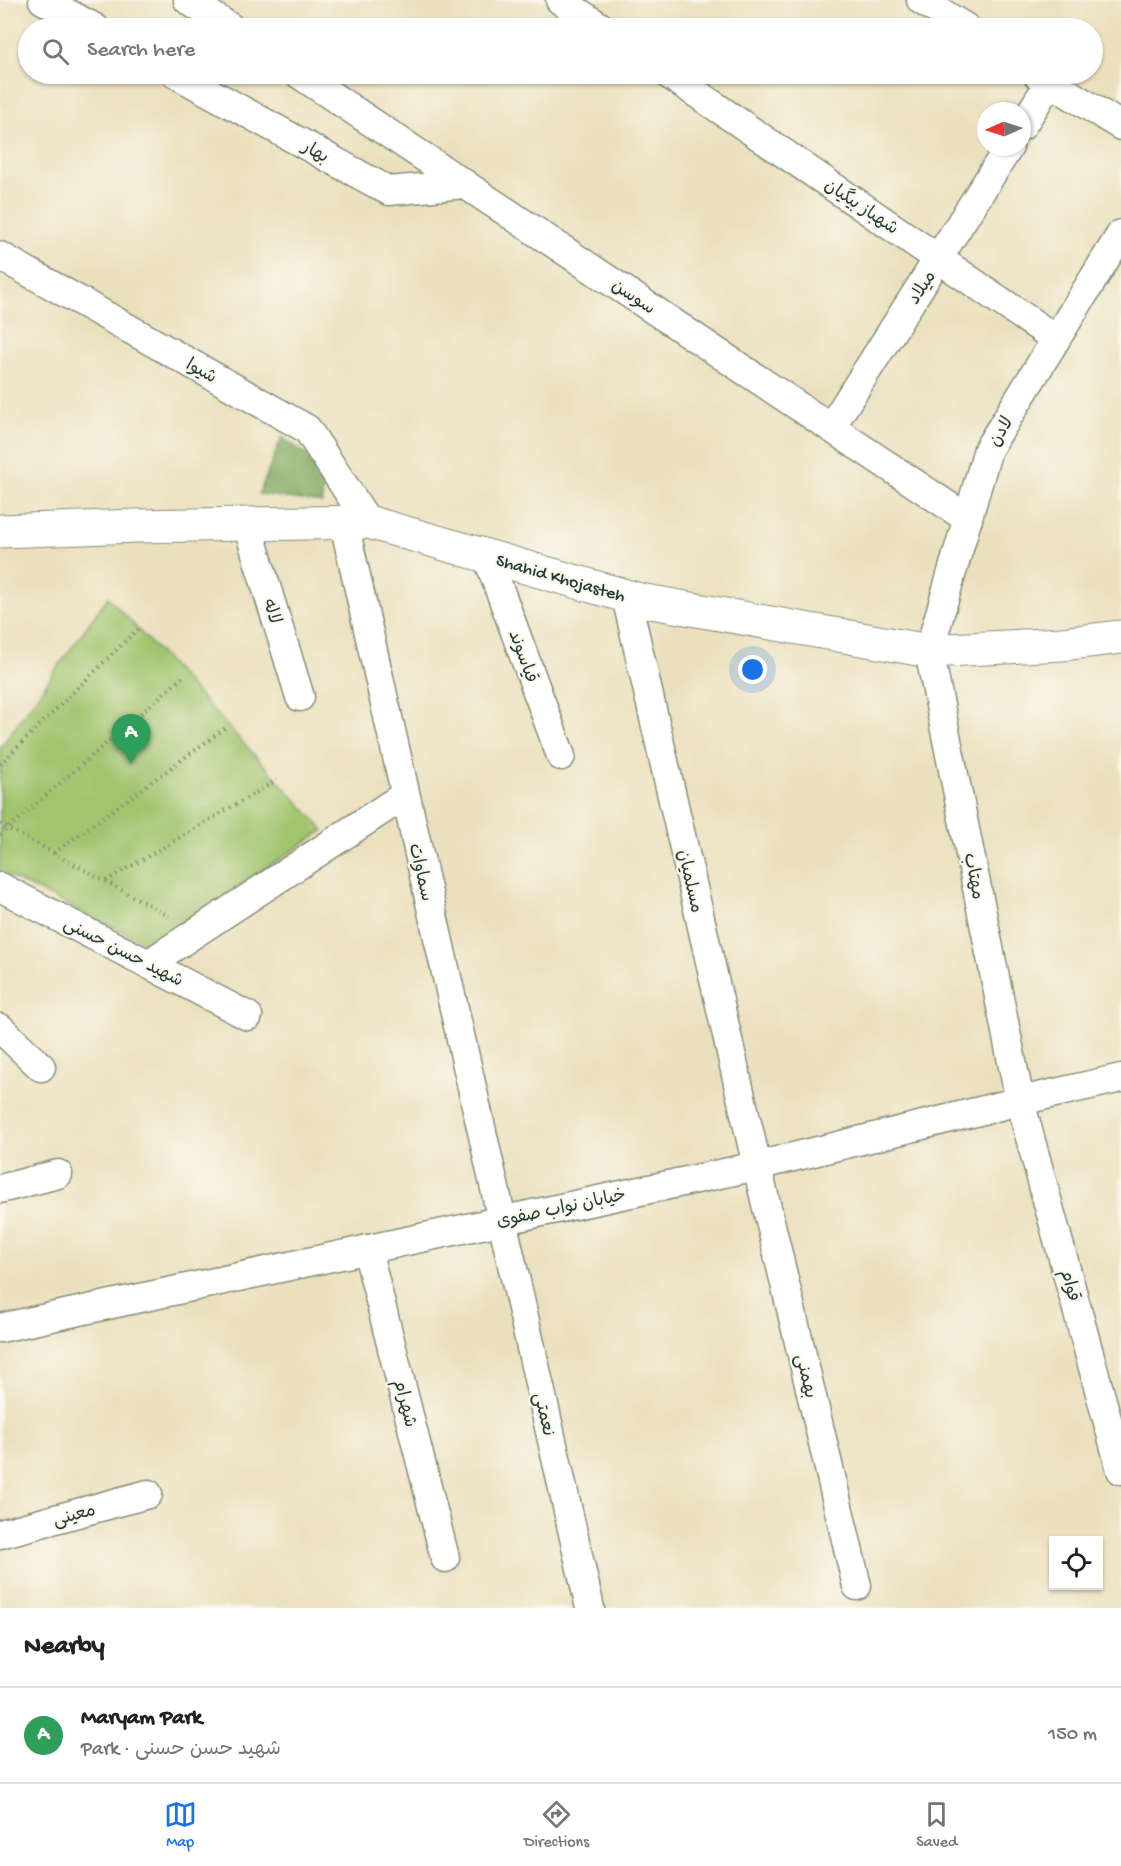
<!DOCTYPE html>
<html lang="en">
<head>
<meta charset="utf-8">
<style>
  :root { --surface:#fff; --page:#f6f6f6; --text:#222; --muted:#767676; --line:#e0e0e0; --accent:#1a73e8 }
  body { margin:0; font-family:"Gochi Hand","Playpen Sans Arabic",sans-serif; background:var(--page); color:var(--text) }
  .controls { position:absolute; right:18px; bottom:18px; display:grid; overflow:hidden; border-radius:0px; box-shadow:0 2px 4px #0004 }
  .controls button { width:54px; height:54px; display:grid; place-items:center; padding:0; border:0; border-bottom:2px solid var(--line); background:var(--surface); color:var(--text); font:30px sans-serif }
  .compass { position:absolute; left:977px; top:102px; width:54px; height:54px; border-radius:50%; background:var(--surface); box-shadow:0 2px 4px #0004; rotate:267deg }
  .you { position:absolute; left:753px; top:670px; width:21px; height:21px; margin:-15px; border:4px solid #fff; border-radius:50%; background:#1a73e8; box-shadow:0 0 0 9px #1a73e833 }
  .badge { display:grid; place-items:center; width:39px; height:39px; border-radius:50%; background:var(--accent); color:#fff; font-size:20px; font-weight:700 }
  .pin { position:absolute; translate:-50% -50px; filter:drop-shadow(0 2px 3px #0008) }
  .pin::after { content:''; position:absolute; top:32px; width:21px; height:18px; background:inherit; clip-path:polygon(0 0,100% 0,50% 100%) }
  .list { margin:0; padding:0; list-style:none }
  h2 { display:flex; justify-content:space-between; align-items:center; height:78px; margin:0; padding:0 24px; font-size:26px }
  h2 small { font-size:20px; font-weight:400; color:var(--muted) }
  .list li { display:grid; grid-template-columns:39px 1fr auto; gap:18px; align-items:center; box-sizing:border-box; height:96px; padding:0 24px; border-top:2px solid var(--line) }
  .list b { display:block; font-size:22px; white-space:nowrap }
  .list p { margin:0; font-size:20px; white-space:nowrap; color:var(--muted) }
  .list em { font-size:20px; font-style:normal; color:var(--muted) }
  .icon { flex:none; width:33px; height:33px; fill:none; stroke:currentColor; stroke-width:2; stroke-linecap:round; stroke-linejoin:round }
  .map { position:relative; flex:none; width:1121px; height:1608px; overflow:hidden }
  .search { position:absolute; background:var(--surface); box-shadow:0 2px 4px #0004; left:18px; right:18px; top:18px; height:66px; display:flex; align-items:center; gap:15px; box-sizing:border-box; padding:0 21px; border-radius:33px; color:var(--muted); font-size:22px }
  .sheet { height:174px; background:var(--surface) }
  nav { display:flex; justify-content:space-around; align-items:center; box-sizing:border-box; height:84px; border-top:2px solid var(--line); background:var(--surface); font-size:16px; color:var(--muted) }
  nav a { display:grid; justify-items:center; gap:3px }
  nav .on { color:var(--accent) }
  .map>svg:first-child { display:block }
  .green { fill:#a1c46e; stroke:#608051; stroke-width:1.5 }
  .forest { fill:#80aa61; stroke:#50744a; stroke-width:1.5 }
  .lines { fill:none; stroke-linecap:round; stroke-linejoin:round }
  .minor-casing { stroke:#858e79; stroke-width:31 }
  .major-casing { stroke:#858e79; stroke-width:35 }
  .path { stroke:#858e79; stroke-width:4; stroke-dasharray:1.5 4.5; stroke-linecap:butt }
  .minor { stroke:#fff; stroke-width:28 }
  .major { stroke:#fff; stroke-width:33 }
  .labels { text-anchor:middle; stroke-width:4.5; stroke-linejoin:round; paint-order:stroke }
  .street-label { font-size:18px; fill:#1f3d34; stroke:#fbf7ec }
</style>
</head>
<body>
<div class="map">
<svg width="1121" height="1608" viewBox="0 0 1121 1608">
  <rect width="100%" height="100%" fill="#fbf7ec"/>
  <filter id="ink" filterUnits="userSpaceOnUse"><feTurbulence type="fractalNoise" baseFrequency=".0167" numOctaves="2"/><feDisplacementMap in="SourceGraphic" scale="12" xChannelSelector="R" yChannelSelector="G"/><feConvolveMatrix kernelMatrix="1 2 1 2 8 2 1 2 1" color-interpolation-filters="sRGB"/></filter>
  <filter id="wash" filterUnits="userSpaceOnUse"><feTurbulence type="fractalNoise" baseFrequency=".008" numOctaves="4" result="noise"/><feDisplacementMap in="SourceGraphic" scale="24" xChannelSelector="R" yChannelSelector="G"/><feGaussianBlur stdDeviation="1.35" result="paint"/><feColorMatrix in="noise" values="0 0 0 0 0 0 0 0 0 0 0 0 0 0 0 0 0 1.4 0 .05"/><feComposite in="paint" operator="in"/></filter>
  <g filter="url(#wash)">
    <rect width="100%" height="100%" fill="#ebe0be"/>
    <polygon class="green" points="108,597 324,830 149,945 0,872 0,748"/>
    <polygon class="forest" points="282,437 306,454 323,481 322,503 259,494"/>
  </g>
  <g filter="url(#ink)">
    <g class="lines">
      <g class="minor-casing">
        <g id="minor">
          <polyline points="43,0 95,28"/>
          <polyline points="188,0 231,28"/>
          <polyline points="560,0 602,28"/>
          <polyline points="921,0 966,28"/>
          <polyline points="176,74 389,191 465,184"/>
          <polyline points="299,74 968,519"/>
          <polyline points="668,74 1056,339"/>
          <polyline points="1037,74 1121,126"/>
          <polyline points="1022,126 1050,82"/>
          <polyline points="1121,234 988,449 929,651 1020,1101 1121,1470"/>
          <polyline points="0,256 307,429 368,522"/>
          <polyline points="831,427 1009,147"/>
          <polyline points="344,523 590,1608"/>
          <polyline points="247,524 300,697"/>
          <polyline points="487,556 561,756"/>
          <polyline points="626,596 757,1166 857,1586"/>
          <polyline points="0,887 248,1016"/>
          <polyline points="148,964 405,795"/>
          <polyline points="0,1028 41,1067"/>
          <polyline points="0,1189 58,1174"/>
          <polyline points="367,1249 445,1558"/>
          <polyline points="0,1328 757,1166 1020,1101 1121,1078"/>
          <polyline points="0,1534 148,1494"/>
        </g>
      </g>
      <g class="major-casing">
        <polyline id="major" points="0,531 137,526 368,522 640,600 929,651 1062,644 1121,637"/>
      </g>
      <g class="path">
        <polyline points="0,764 138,629"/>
        <polyline points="0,824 169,916"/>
        <polyline points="0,835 183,677"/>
        <polyline points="54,853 228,726"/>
        <polyline points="106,881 277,780"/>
      </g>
      <use href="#minor" class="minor"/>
      <use href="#major" class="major"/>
    </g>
  </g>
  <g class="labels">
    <g class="street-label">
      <text transform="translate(316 151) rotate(29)" y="6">بهار</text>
      <text transform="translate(862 206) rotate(34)" y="6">شهباز بیگیان</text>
      <text transform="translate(921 287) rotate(-57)" y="6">میلاد</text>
      <text transform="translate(634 296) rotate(34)" y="6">سوسن</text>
      <text transform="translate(202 370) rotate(29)" y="6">شیوا</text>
      <text transform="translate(1000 431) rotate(-59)" y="6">لادن</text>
      <text transform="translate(561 577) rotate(16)" y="6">Shahid Khojasteh</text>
      <text transform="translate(273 611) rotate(73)" y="6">لاله</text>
      <text transform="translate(524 656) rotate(70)" y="6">قیاسوند</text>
      <text transform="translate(422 872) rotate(77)" y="6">سماوات</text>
      <text transform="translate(975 876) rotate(79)" y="6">مهتاب</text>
      <text transform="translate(691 881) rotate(77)" y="6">مسلمیان</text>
      <text transform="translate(124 951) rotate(27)" y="6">شهید حسن حسنی</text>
      <text transform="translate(561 1207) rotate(-12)" y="6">خیابان نواب صفوی</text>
      <text transform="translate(1071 1285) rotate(75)" y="6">قوام</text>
      <text transform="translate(807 1376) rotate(77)" y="6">بهمنی</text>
      <text transform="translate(406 1403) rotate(76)" y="6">شهرام</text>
      <text transform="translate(545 1414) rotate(77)" y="6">نعمتی</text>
      <text transform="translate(74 1514) rotate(-15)" y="6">معینی</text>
    </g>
  </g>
</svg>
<div class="controls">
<button><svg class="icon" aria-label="locate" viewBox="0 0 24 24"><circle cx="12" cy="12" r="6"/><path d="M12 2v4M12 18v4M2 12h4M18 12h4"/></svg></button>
</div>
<svg class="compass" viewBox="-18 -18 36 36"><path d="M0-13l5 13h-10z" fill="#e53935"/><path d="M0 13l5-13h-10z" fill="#767676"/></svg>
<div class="you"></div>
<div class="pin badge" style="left:131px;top:764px;background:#2e9e5b">A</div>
<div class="search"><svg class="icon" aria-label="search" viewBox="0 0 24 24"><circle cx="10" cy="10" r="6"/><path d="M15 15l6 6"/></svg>Search here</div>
</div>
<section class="sheet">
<h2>Nearby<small></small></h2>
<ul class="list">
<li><span class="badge" style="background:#2e9e5b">A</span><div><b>Maryam Park</b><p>Park · شهید حسن حسنی</p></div><em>150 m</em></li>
</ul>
</section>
<nav>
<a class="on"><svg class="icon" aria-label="map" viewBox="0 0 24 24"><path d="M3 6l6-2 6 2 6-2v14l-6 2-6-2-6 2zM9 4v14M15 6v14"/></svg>Map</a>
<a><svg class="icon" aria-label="directions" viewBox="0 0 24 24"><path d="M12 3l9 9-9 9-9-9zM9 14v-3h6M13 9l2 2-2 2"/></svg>Directions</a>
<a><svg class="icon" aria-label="saved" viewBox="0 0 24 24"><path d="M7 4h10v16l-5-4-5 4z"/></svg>Saved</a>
</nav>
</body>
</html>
